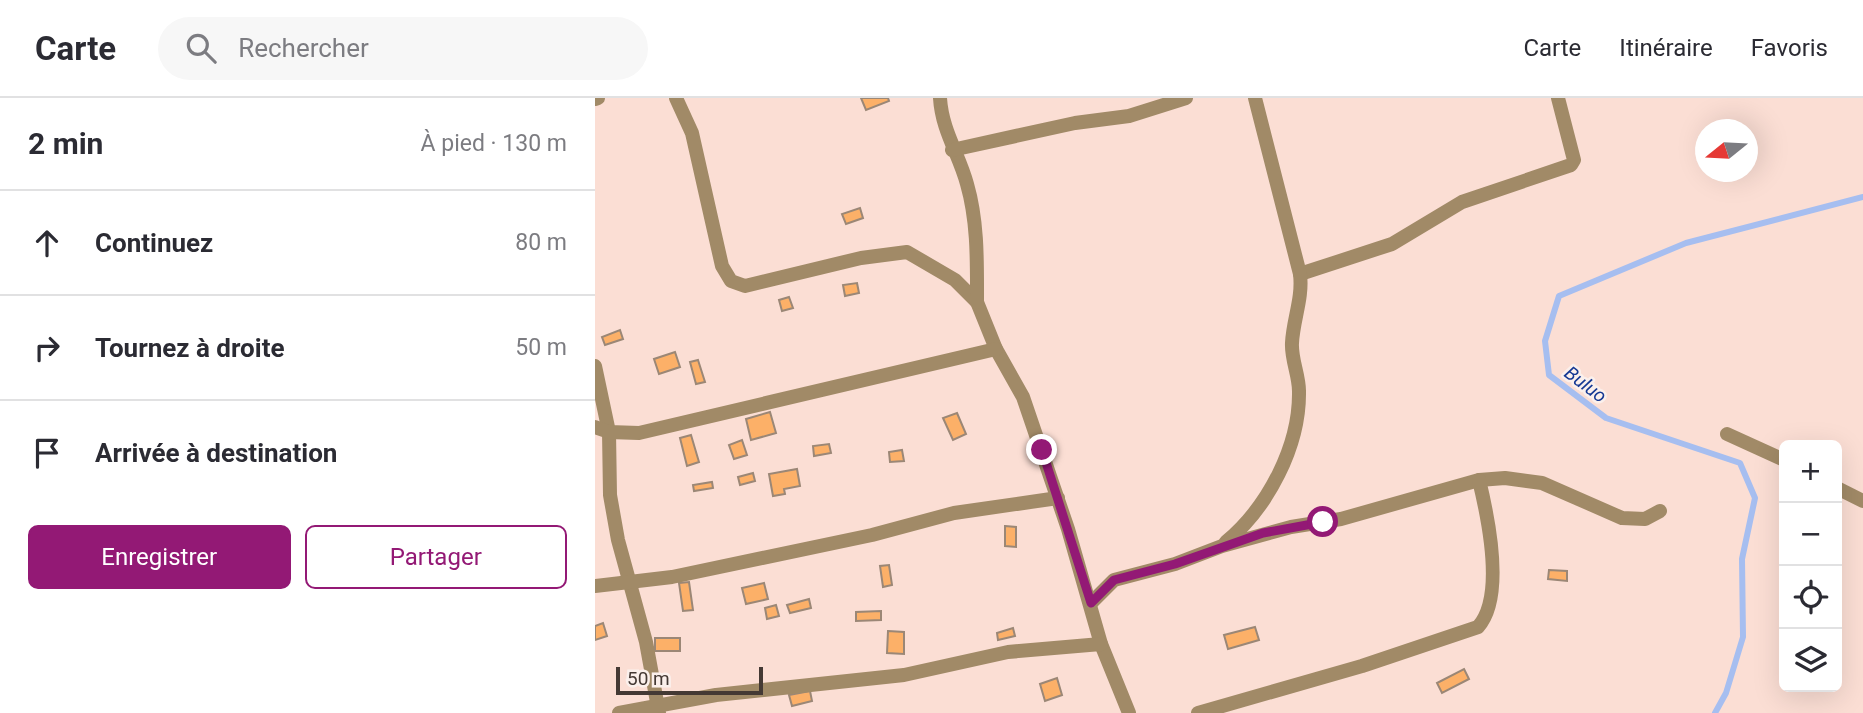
<!DOCTYPE html>
<html lang="fr">
<head>
<meta charset="utf-8">
<style>
  :root { --surface:#fff; --page:#f7f7f7; --text:#2b2b33; --muted:#7c7c81; --line:#e1e1e2; --accent:#931975 }
  body { margin:0; font-family:Roboto,sans-serif; background:var(--page); color:var(--text) }
  .controls { position:absolute; right:21px; bottom:21px; display:grid; overflow:hidden; border-radius:10px; box-shadow:0 7px 28px #0002 }
  .controls button { width:63px; height:63px; display:grid; place-items:center; padding:0; border:0; border-bottom:2px solid var(--line); background:var(--surface); color:var(--text); font:35px sans-serif }
  .compass { position:absolute; left:1100px; top:21px; width:63px; height:63px; border-radius:50%; background:var(--surface); box-shadow:0 7px 28px #0002; rotate:252deg }
  .scale { position:absolute; left:21px; bottom:18px; width:147px; box-sizing:border-box; padding-left:7px; border:4px solid #443934; border-top:0; font-size:19px; line-height:24px; white-space:nowrap; color:#443934; -webkit-text-stroke:5px #fbf0ec; paint-order:stroke }
  .stop { position:absolute; width:21px; height:21px; margin:-16px; border:5px solid #931975; border-radius:50%; background:#fff }
  .stop.end { background:#931975; border-color:#fff; box-shadow:0 2px 7px #0008 }
  .list { margin:0; padding:0; list-style:none }
  h2 { display:flex; justify-content:space-between; align-items:center; height:91px; margin:0; padding:0 28px; font-size:30px }
  h2 small { font-size:23px; font-weight:400; color:var(--muted) }
  .list li { display:grid; grid-template-columns:46px 1fr auto; gap:21px; align-items:center; box-sizing:border-box; height:105px; padding:0 28px; border-top:2px solid var(--line) }
  .list b { display:block; font-size:26px; white-space:nowrap }
  .list em { font-size:23px; font-style:normal; color:var(--muted) }
  .actions { display:flex; gap:14px; padding:21px 28px }
  .actions a { flex:1; padding:16px 0; border:2px solid var(--accent); border-radius:10px; text-align:center; font-size:24px; color:var(--accent) }
  .actions .main { background:var(--accent); color:#fff }
  .icon { flex:none; width:38px; height:38px; fill:none; stroke:currentColor; stroke-width:2; stroke-linecap:round; stroke-linejoin:round }
  .map { position:relative; flex:none; width:1268px; height:615px; overflow:hidden }
  header { display:flex; align-items:center; gap:42px; box-sizing:border-box; height:98px; padding:0 35px; background:var(--surface); border-bottom:2px solid var(--line) }
  header strong { font-size:33px }
  nav { display:flex; gap:38px; margin-inline-start:auto; font-size:24px }
  .search { width:490px; height:63px; background:var(--page); display:flex; align-items:center; gap:18px; box-sizing:border-box; padding:0 24px; border-radius:38px; color:var(--muted); font-size:26px }
  main { display:flex }
  aside { flex:1; background:var(--surface) }
  .map>svg:first-child { display:block }
  .lines { fill:none; stroke-linecap:round; stroke-linejoin:round }
  .stream { stroke:#a6bef0; stroke-width:6 }
  .building { fill:#fcb068; stroke:#9b8776; stroke-width:2 }
  .street { stroke:#a18a67; stroke-width:14 }
  .route { stroke:#931975; stroke-width:9 }
  .labels { text-anchor:middle; stroke-width:5; stroke-linejoin:round; paint-order:stroke }
  .water-label { font-size:19px; font-style:italic; fill:#153893; stroke:#fbf0ec }
</style>
</head>
<body>
<header>
<strong>Carte</strong>
<div class="search"><svg class="icon" aria-label="search" viewBox="0 0 24 24"><circle cx="10" cy="10" r="6"/><path d="M15 15l6 6"/></svg>Rechercher</div>
<nav><a>Carte</a><a>Itinéraire</a><a>Favoris</a></nav>
</header>
<main>
<aside>
<h2>2 min<small>À pied · 130 m</small></h2>
<ul class="list">
<li><svg class="icon" aria-label="ahead" viewBox="0 0 24 24"><path d="M12 20V5M6 11l6-6 6 6"/></svg><div><b>Continuez</b></div><em>80 m</em></li>
<li><svg class="icon" aria-label="right" viewBox="0 0 24 24"><path d="M7 20v-9h11M14 6l5 5-5 5"/></svg><div><b>Tournez à droite</b></div><em>50 m</em></li>
<li><svg class="icon" aria-label="arrive" viewBox="0 0 24 24"><path d="M6 21V4h12l-3 4 3 4H6"/></svg><div><b>Arrivée à destination</b></div></li>
</ul>
<div class="actions"><a class="main">Enregistrer</a><a>Partager</a></div>
</aside>
<div class="map">
<svg width="1268" height="615" viewBox="0 0 1268 615">
  <rect width="100%" height="100%" fill="#fbded4"/>
  <g class="lines">
    <polyline class="stream" points="1120,615 1131,595 1148,539 1147,461 1160,400 1145,365 1011,320 954,277 950,243 964,198 1091,145 1268,99"/>
  </g>
  <g class="building">
    <polygon points="266,0 293,0 294,3 271,12"/>
    <polygon points="265,110 268,120 251,126 247,116"/>
    <polygon points="262,185 264,195 250,198 248,187"/>
    <polygon points="194,199 198,210 187,213 184,202"/>
    <polygon points="25,232 28,241 10,247 7,239"/>
    <polygon points="80,254 85,269 64,276 59,261"/>
    <polygon points="103,262 110,284 101,286 95,264"/>
    <polygon points="175,314 181,335 156,342 151,321"/>
    <polygon points="362,315 371,336 358,342 348,320"/>
    <polygon points="96,337 104,364 92,368 85,340"/>
    <polygon points="147,342 152,357 139,361 134,347"/>
    <polygon points="234,346 236,355 219,358 218,348"/>
    <polygon points="307,352 309,363 295,364 294,354"/>
    <polygon points="202,371 205,388 189,391 190,396 178,398 174,376"/>
    <polygon points="158,375 160,383 145,387 143,379"/>
    <polygon points="117,384 118,390 99,393 98,387"/>
    <polygon points="410,428 421,429 421,449 410,448"/>
    <polygon points="294,467 297,487 288,489 285,468"/>
    <polygon points="954,472 972,473 972,483 953,481"/>
    <polygon points="94,484 98,512 88,513 84,485"/>
    <polygon points="169,485 173,501 151,506 147,490"/>
    <polygon points="214,501 216,510 195,515 192,507"/>
    <polygon points="181,507 184,518 172,521 170,510"/>
    <polygon points="286,513 286,522 261,523 261,514"/>
    <polygon points="8,525 12,538 0,542 0,528"/>
    <polygon points="660,529 664,542 633,551 629,537"/>
    <polygon points="418,530 420,538 403,542 402,535"/>
    <polygon points="293,533 309,534 309,556 292,555"/>
    <rect x="60" y="540" width="25" height="13"/>
    <polygon points="869,571 874,581 847,595 842,585"/>
    <polygon points="462,580 467,597 450,603 445,586"/>
    <polygon points="215,593 217,603 197,608 194,597"/>
  </g>
  <g class="lines">
    <g class="street">
      <polyline points="81,0 97,35 127,168 136,183 150,188 266,160 312,154 360,182 382,204 401,251 428,299 473,431 506,546 534,615"/>
      <path d="M 345,0 C 347,33 364,56 372,86 C 383,124 382,165 382,204"/>
      <polyline points="0,1 3,0"/>
      <polyline points="357,52 480,25 534,18 591,0"/>
      <polyline points="705,176 797,146 867,104 976,67 979,62 963,0"/>
      <polyline points="0,268 14,334 15,397 23,442 51,544 64,615"/>
      <polyline points="0,329 14,334 44,335 401,251"/>
      <polyline points="1132,336 1189,362"/>
      <polyline points="1242,390 1268,403"/>
      <path d="M 631,444 C 673,409 705,348 704,293 C 704,277 696,261 697,245 C 698,222 708,200 705,176 L 660,0"/>
      <polyline points="0,488 77,479 277,437 359,415 463,400"/>
      <polyline points="496,505 519,482 580,466 627,448 696,429 746,421 884,382 910,380 947,385 1027,420 1050,421 1065,413"/>
      <polyline points="24,615 121,597 309,577 413,554 506,546"/>
      <path d="M 603,615 L 767,568 L 883,529 C 910,499 893,419 884,382"/>
    </g>
  </g>
  <g class="lines">
    <polyline class="route" points="447,352 496,505 519,482 580,466 668,435 728,424"/>
  </g>
  <g class="labels">
    <g class="water-label">
      <text transform="translate(991 286) rotate(37)" y="7">Buluo</text>
    </g>
  </g>
</svg>
<div class="controls">
<button>+</button>
<button>−</button>
<button><svg class="icon" aria-label="locate" viewBox="0 0 24 24"><circle cx="12" cy="12" r="6"/><path d="M12 2v4M12 18v4M2 12h4M18 12h4"/></svg></button>
<button><svg class="icon" aria-label="layers" viewBox="0 0 24 24"><path d="M12 4l9 5-9 5-9-5zM3 14l9 5 9-5"/></svg></button>
</div>
<svg class="compass" viewBox="-18 -18 36 36"><path d="M0-13l5 13h-10z" fill="#e53935"/><path d="M0 13l5-13h-10z" fill="#7c7c81"/></svg>
<div class="scale">50 m</div>
<div class="stop" style="left:728px;top:424px"></div>
<div class="stop end" style="left:447px;top:352px"></div>
</div>
</main>
</body>
</html>
